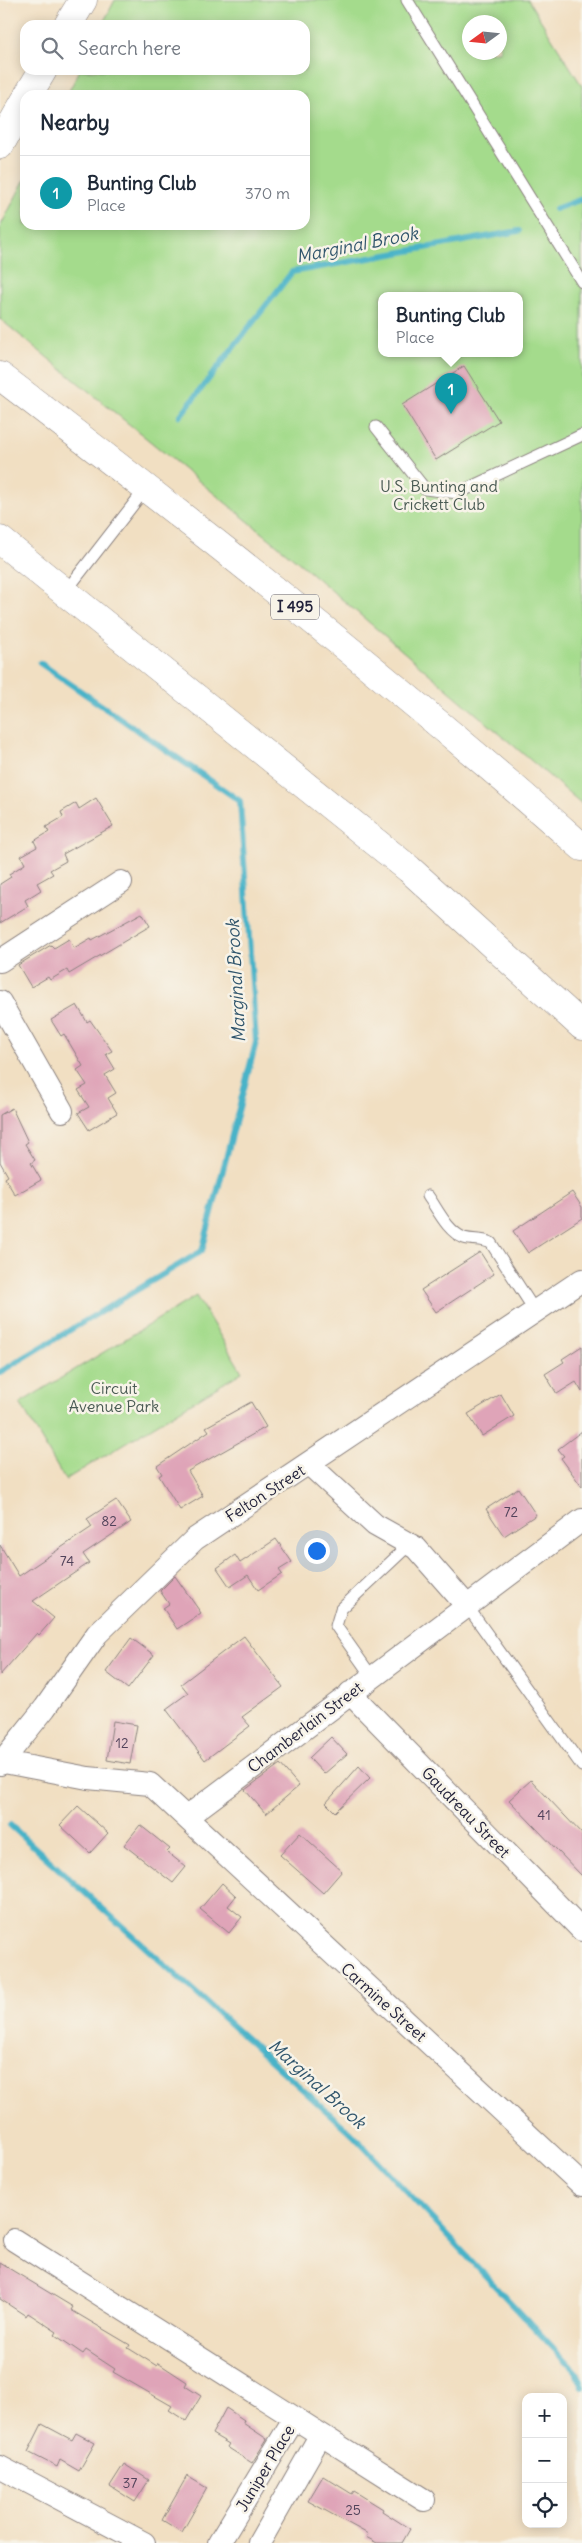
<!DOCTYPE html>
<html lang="en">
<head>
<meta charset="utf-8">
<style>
  :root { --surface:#fff; --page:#f2f2f3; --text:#1f2937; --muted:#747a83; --line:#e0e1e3; --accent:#d93025 }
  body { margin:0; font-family:Delius,sans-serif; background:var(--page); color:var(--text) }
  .controls { position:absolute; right:15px; bottom:15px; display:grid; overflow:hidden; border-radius:10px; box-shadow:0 2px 12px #0003 }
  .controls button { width:45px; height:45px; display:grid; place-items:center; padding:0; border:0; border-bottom:1px solid var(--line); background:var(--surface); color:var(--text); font:25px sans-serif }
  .compass { position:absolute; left:462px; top:15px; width:45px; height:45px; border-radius:50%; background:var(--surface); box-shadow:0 2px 12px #0003; rotate:255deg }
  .you { position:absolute; left:316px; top:1550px; width:18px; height:18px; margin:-12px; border:4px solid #fff; border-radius:50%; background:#1a73e8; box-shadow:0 0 0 8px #1a73e833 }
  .badge { display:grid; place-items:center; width:32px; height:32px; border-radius:50%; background:var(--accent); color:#fff; font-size:16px; font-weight:700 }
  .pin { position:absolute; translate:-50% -41px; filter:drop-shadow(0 1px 2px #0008) }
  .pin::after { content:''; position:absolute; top:26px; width:18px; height:15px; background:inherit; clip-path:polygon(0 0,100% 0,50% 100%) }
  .popup { position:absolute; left:378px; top:292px; width:145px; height:65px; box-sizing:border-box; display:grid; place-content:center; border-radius:10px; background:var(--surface); filter:drop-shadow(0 1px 4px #0005); font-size:16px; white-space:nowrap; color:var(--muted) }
  .popup b { font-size:19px; color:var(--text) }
  .popup::after { content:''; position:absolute; left:50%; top:100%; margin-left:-10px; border:10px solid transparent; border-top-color:var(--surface) }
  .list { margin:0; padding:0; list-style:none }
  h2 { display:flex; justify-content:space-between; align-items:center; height:65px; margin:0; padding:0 20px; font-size:21px }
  h2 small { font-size:16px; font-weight:400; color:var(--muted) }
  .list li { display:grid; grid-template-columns:32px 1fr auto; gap:15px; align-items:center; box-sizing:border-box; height:75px; padding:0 20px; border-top:1px solid var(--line) }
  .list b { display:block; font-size:19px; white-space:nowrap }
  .list p { margin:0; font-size:16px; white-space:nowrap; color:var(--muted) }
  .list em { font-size:16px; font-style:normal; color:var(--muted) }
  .icon { flex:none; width:28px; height:28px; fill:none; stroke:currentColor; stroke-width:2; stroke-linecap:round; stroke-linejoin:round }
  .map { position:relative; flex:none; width:582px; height:2543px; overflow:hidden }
  .search { position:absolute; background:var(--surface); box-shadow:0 2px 12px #0003; left:20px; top:20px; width:290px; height:55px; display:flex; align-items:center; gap:12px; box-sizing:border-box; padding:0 18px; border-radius:15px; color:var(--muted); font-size:19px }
  .panel { position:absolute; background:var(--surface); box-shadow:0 2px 12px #0003; left:20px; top:90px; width:290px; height:140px; border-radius:15px }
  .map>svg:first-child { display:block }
  .green { fill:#a4db8c; stroke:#637e64; fill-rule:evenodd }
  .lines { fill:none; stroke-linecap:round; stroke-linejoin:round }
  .stream { stroke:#49b3c8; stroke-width:6 }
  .building { fill:#dfa4b8 }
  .lane-casing { stroke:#8a807e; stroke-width:13 }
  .street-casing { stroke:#8a807e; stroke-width:24 }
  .secondary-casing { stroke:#8a807e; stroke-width:29 }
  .highway-casing { stroke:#8a807e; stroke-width:29 }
  .lane { stroke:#fff; stroke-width:11 }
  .street { stroke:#fff; stroke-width:22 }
  .secondary { stroke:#fff; stroke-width:28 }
  .highway { stroke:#fff; stroke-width:28 }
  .labels { text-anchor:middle; stroke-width:5; stroke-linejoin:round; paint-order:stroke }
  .number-label { font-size:14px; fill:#51425a }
  .shield { fill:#f7f3e8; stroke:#62616f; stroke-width:1 }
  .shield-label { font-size:15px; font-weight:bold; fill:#22223b }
  .park-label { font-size:16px; fill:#495a53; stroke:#f7f3e8 }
  .street-label { font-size:16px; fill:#22223b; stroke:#f7f3e8 }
  .water-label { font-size:18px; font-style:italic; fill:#30556c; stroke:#f7f3e8 }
</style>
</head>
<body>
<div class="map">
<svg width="582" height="2543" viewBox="0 0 582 2543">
  <rect width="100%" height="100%" fill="#f7f3e8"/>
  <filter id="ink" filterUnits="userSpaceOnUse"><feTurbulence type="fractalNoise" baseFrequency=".02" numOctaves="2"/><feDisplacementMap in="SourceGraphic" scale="10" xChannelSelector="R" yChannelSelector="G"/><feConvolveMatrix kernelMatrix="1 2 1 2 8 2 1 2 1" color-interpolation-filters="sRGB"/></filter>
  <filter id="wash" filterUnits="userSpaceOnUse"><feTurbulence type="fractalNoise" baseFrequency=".0096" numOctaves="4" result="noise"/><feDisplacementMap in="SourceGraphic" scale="20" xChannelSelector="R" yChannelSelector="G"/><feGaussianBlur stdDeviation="1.12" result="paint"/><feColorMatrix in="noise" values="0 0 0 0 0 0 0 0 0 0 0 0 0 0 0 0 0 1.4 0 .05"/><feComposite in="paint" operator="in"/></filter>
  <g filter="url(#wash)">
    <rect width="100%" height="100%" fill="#f1dfc2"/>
    <g class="green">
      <path d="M 115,0 L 528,0 L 582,86 L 582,804 L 297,561 L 0,319 L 0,227 L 25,179 L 25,225 L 305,225 L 305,95 L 67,95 L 80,70 L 305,70 L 305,25 L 102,25 ZM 470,22 L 500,22 L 500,52 L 470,52 ZM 382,295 L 520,295 L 520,353 L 382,353 Z"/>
      <polygon points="196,1296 242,1372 65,1480 20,1403"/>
    </g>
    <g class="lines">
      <g class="stream">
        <polyline points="555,209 582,199"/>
        <polyline points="180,416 292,272 519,231"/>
        <polyline points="0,1372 202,1251 256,1042 240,801 40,663"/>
        <polyline points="10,1825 352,2134 576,2372 582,2386"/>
      </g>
    </g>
    <g id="blocks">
      <g class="building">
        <polygon points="464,366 499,421 436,460 402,405"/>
        <polygon points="96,798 113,826 63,854 66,861 50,870 53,874 37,883 41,890 25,900 28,906 0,923 0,884 11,877 9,874 25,864 21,856 37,847 34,841 49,832 46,827 63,817 61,812 76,803 79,809"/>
        <polygon points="142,913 150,926 69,974 67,970 50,980 48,977 31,987 18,965 51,945 54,948 69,939 74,948 91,938 92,940"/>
        <polygon points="77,1005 87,1022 90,1020 112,1051 106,1054 115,1069 105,1075 116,1093 108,1098 117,1113 89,1130 78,1113 89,1107 78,1090 87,1085 77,1070 83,1066 64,1034 61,1036 51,1020"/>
        <polygon points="12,1108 28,1142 25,1144 35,1160 31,1163 41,1180 15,1195 5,1178 8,1176 0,1162 0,1115"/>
        <polygon points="572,1192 582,1207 582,1218 528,1253 513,1231"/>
        <polygon points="480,1252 494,1274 436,1312 421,1290"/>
        <polygon points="582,1346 582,1392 576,1382 557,1394 545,1374 564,1362 562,1359"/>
        <polygon points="501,1394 514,1416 482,1436 468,1414"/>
        <polygon points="251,1402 266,1427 188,1471 203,1496 180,1510 159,1476 162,1474 157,1466 209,1431 206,1427"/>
        <polygon points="582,1431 582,1487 561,1458 564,1456 558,1449"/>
        <polygon points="518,1488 536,1515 504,1536 486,1509"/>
        <polygon points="116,1500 131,1522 83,1554 89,1563 33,1601 54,1618 39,1635 37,1633 0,1675 0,1545 19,1576 92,1527 87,1519"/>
        <polygon points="276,1539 292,1562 279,1570 282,1574 258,1590 248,1575 230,1587 217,1568 235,1555 240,1563"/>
        <polygon points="175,1576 201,1613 177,1629 163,1608 169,1604 160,1591"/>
        <polygon points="244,1636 283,1687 242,1717 250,1726 205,1760 166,1709 188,1693 181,1684"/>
        <polygon points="131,1638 154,1655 128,1689 106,1672"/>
        <polygon points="113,1721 137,1725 130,1764 107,1760"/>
        <polygon points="331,1737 347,1754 324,1774 309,1758"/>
        <polygon points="280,1764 299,1786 266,1814 245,1790"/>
        <polygon points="359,1766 370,1778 335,1812 326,1803"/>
        <polygon points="531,1780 582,1834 582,1876 509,1800"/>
        <polygon points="78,1806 108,1833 90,1853 60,1825"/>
        <polygon points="140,1825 170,1849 167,1852 186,1867 173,1883 124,1845"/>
        <polygon points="300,1833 342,1871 323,1893 280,1855"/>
        <polygon points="222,1883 236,1896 228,1906 242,1917 229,1933 200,1909"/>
        <polygon points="0,2263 73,2307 71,2310 130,2345 128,2348 157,2366 158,2363 187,2382 185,2386 201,2396 186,2421 169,2410 172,2406 113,2372 115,2369 86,2350 83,2354 55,2335 57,2332 28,2313 26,2316 0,2299"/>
        <polygon points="226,2408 244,2420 243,2423 267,2439 252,2463 227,2447 229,2444 212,2434"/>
        <polygon points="42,2424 72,2440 76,2433 95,2443 79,2471 60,2460 57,2467 28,2452"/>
        <polygon points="124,2464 149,2480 135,2502 110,2486"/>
        <polygon points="187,2476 207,2488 182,2532 162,2520"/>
        <polygon points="323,2476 352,2494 354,2491 383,2509 382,2511 410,2529 402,2543 377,2543 366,2537 368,2534 308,2501"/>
      </g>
    </g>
  </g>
  <g filter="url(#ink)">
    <use href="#blocks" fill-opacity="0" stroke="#8a807e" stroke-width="1"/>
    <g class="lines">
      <g class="lane-casing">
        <g id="lane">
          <polyline points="407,0 582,282"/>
          <polyline points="376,427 425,489 458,493 582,435"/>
          <polyline points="66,591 146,488"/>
          <path d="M 428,1196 C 438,1210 447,1231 464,1238 C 474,1241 482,1238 491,1243 L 535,1311"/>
          <polyline points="467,1606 582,1766"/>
          <polyline points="372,1677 336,1626 341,1609 410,1544"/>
        </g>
      </g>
      <g class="street-casing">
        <g id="street">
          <polyline points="0,961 121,882"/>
          <polyline points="0,1002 62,1111"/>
          <polyline points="309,1464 375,1525 416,1548 467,1606"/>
          <polyline points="350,1693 582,1930"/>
          <polyline points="4,1762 88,1778 150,1784 582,2185"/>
          <polyline points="0,1764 45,1708 97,1634 195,1539 582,1280"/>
          <polyline points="188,1816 582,1520"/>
          <polyline points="14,2240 424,2500"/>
          <polyline points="0,2467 144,2543"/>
          <polyline points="219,2543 294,2419"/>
          <polyline points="259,2543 320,2436"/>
        </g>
      </g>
      <g class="secondary-casing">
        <g id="secondary">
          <polyline points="68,25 83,0"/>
          <polyline points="28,95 43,70"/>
          <polyline points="0,145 25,101"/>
        </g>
      </g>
      <g class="highway-casing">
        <g id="highway">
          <path d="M 0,376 C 199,527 395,682 582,847"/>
          <polyline points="0,540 409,869 582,1026"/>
        </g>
      </g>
      <use href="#lane" class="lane"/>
      <use href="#street" class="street"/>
      <use href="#secondary" class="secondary"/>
      <use href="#highway" class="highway"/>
    </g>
  </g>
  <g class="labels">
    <g class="number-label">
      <text x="511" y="1517">72</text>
      <text x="109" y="1526">82</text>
      <text x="67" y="1566">74</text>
      <text x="122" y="1748">12</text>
      <text x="544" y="1820">41</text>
      <text x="130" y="2488">37</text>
      <text x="353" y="2515">25</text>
    </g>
    <rect class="shield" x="271" y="594.5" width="48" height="25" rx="4"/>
    <g class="shield-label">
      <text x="295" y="612">I 495</text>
    </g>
    <g class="park-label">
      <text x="439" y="492">U.S. Bunting and<tspan x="439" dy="18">Crickett Club</tspan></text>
      <text x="114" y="1394">Circuit<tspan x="114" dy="18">Avenue Park</tspan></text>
    </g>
    <g class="street-label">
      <text transform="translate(265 1493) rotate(-33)" y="6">Felton Street</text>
      <text transform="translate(305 1727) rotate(-37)" y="6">Chamberlain Street</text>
      <text transform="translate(466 1812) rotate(46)" y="6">Gaudreau Street</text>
      <text transform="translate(384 2002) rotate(42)" y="6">Carmine Street</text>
      <text transform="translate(265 2468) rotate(-59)" y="6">Juniper Place</text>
    </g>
    <g class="water-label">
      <text transform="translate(357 245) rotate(-11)" y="6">Marginal Brook</text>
      <text transform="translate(236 981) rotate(-93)" y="6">Marginal Brook</text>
      <text transform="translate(317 2084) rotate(42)" y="6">Marginal Brook</text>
    </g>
  </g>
</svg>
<div class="controls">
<button>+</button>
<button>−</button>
<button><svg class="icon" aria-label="locate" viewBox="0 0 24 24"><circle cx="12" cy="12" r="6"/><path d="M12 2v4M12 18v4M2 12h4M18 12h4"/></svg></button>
</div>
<svg class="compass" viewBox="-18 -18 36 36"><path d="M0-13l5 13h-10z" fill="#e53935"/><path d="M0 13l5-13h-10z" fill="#747a83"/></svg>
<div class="you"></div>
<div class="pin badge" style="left:451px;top:414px;background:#0f9aa8">1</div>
<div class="popup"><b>Bunting Club</b>Place</div>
<div class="search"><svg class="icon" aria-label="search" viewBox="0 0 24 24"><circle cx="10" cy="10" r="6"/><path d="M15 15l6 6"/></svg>Search here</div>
<section class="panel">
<h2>Nearby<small></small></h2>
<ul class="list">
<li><span class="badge" style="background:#0f9aa8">1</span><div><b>Bunting Club</b><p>Place</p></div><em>370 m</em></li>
</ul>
</section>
</div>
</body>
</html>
